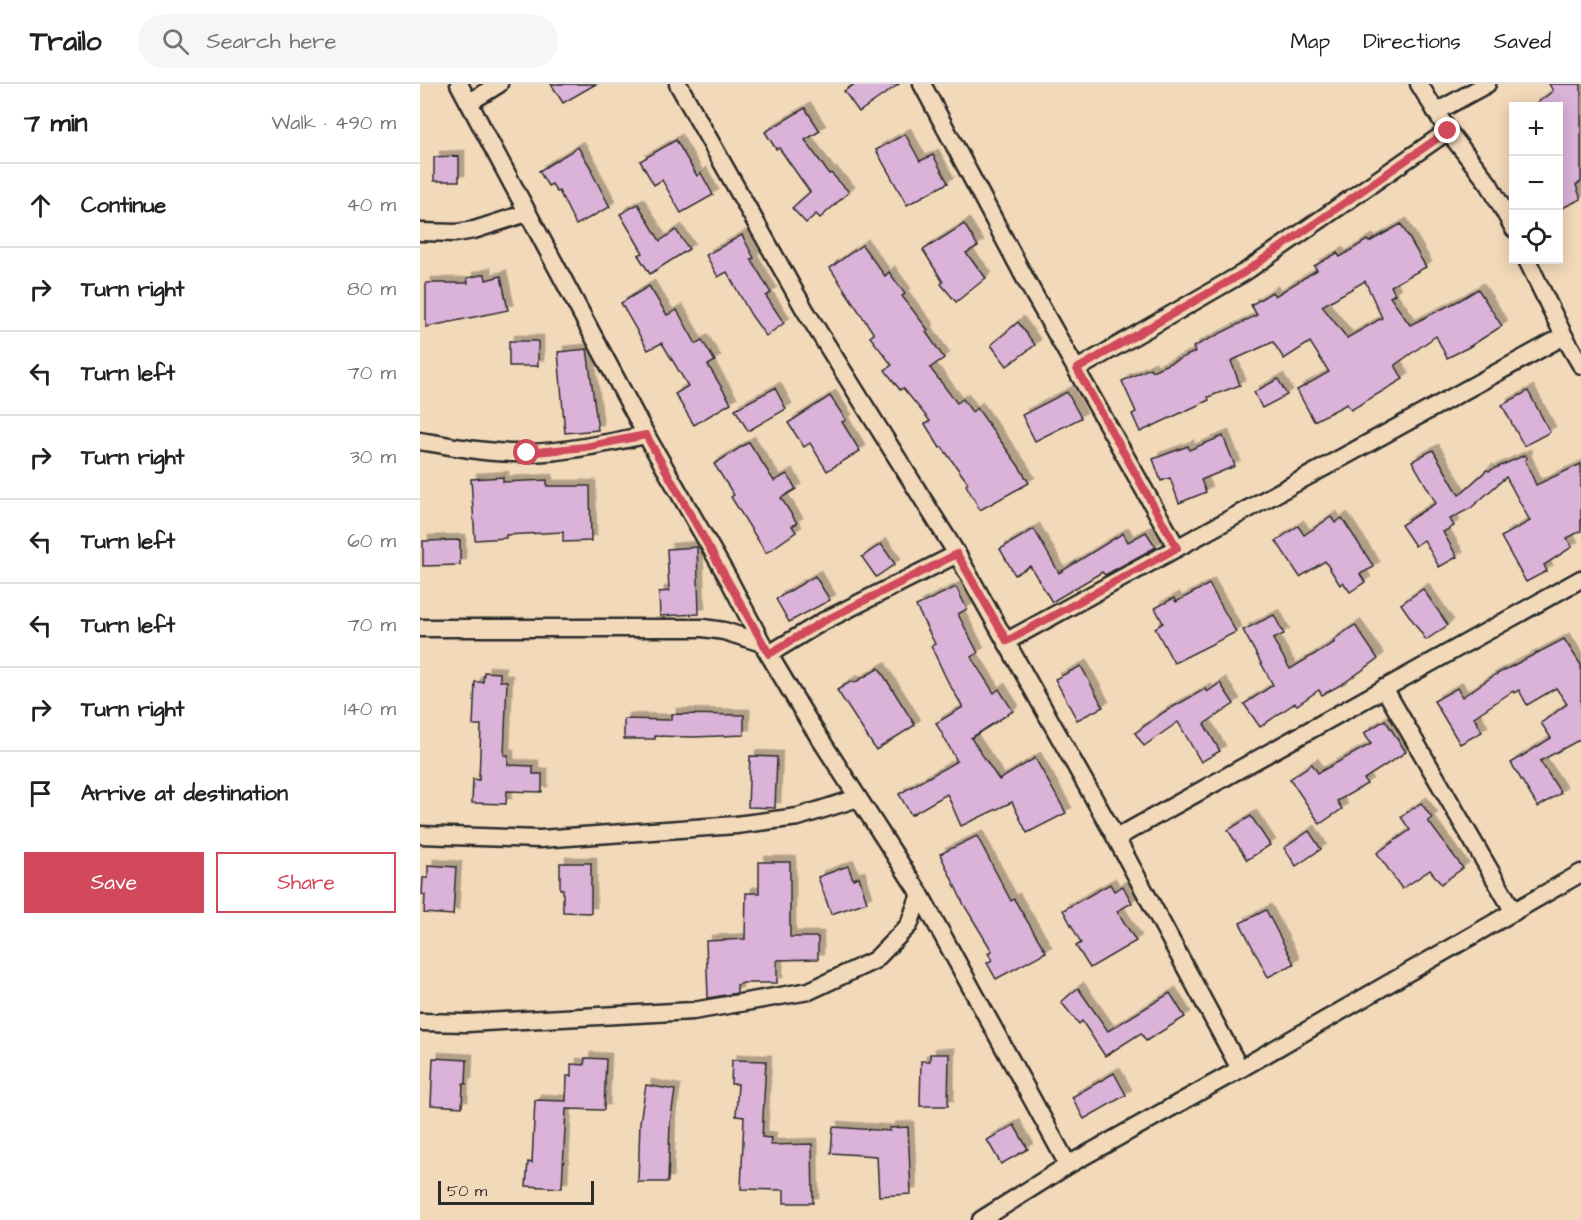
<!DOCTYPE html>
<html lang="en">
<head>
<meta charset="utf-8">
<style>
  :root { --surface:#fff; --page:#f6f6f6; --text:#202124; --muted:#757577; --line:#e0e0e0; --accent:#d1495b }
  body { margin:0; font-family:"Architects Daughter",sans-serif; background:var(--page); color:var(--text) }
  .controls { position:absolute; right:18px; top:18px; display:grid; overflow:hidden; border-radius:0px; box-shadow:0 3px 15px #0003 }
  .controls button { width:54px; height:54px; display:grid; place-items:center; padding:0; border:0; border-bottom:2px solid var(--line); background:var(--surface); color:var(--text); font:30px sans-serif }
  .scale { position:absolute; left:18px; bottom:15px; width:156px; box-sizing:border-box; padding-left:6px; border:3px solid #2b2b2b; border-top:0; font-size:16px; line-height:21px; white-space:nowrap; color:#2b2b2b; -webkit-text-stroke:4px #f2d9b9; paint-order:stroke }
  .stop { position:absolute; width:18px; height:18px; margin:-14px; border:4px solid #d1495b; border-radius:50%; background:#fff }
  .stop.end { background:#d1495b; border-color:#fff; box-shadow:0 2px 6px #0008 }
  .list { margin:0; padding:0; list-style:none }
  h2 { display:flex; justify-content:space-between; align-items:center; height:78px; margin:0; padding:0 24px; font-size:26px }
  h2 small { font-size:20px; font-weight:400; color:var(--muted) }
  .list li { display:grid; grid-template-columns:39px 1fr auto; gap:18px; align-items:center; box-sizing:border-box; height:84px; padding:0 24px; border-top:2px solid var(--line) }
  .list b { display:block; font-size:22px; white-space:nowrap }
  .list em { font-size:20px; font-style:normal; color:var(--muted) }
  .actions { display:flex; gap:12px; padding:18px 24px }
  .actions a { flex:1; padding:14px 0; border:2px solid var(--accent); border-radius:0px; text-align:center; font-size:21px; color:var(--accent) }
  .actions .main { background:var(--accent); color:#fff }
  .icon { flex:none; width:33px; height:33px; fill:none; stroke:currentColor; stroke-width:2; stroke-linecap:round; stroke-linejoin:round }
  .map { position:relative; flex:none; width:1161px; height:1136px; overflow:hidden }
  header { display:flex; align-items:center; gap:36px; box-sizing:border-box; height:84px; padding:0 30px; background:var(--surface); border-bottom:2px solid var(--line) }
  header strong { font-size:28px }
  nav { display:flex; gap:33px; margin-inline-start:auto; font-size:21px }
  .search { width:420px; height:54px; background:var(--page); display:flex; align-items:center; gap:15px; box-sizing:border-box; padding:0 21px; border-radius:33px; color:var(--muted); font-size:22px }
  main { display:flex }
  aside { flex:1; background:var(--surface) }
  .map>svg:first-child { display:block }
  .building { fill:#dbb2d8; stroke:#2b2b2b; stroke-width:1.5; fill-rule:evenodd; filter:url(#shadow) }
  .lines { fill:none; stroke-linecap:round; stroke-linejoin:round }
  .street-casing { stroke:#2b2b2b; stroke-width:21 }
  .street { stroke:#f2d9b9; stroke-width:16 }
  .route { stroke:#d1495b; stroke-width:8 }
</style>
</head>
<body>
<header>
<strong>Trailo</strong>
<div class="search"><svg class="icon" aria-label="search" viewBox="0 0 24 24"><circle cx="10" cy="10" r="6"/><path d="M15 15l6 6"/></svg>Search here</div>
<nav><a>Map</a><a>Directions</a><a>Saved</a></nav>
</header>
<main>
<aside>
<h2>7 min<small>Walk · 490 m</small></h2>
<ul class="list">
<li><svg class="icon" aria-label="ahead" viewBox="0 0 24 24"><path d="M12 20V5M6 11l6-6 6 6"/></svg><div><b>Continue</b></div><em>40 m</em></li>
<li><svg class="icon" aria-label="right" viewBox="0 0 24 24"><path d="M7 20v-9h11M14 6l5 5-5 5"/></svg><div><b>Turn right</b></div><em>80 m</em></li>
<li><svg class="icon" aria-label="left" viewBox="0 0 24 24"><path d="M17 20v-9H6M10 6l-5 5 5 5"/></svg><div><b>Turn left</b></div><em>70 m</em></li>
<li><svg class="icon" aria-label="right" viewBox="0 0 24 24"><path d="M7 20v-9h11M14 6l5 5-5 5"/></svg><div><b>Turn right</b></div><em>30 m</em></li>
<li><svg class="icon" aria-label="left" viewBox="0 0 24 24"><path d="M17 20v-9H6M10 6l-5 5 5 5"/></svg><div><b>Turn left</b></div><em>60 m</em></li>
<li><svg class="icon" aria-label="left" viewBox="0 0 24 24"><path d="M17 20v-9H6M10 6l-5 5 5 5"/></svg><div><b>Turn left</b></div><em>70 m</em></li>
<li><svg class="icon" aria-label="right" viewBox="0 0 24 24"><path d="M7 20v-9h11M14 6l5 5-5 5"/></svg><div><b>Turn right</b></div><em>140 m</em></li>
<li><svg class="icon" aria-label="arrive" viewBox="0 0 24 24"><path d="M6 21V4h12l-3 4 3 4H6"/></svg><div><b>Arrive at destination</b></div></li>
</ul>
<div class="actions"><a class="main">Save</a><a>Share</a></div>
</aside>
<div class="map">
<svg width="1161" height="1136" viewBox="0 0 1161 1136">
  <defs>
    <filter id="shadow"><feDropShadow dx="5.5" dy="-5.5" stdDeviation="0" flood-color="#0004"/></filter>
  </defs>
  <rect width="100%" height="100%" fill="#f2d9b9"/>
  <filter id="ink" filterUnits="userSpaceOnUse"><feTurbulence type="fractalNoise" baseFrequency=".0167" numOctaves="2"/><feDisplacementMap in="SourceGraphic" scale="12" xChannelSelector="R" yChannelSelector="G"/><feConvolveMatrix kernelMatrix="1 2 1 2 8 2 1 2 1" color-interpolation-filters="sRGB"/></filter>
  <g filter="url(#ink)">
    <g class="building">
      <polygon points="131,0 176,0 143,19"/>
      <polygon points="435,0 479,0 439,28 424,7"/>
      <polygon points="1129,0 1161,0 1161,98 1156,101 1161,115 1138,126 1138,22 1113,22 1133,7"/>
      <polygon points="385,24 400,47 385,56 409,90 411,89 429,108 400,134 396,130 386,139 372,124 390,108 359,64 356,65 345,48"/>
      <polygon points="485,50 500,77 513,71 528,99 487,121 456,66"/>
      <polygon points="256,56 277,92 281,89 293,111 261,129 242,96 234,101 220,77"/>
      <polygon points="158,63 172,86 171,87 190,123 156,141 139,107 137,108 132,100 128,102 119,87"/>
      <polygon points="39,72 39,97 14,97 14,73"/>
      <polygon points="218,120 240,157 256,146 269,165 230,190 218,171 223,169 200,130"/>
      <polygon points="544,140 558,162 546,169 566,194 536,218 521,200 523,198 503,166"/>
      <path d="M 981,140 L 1006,183 L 971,202 L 975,210 L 970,213 L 990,241 L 1040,216 L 1058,205 L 1082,242 L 1049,263 L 1027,274 L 1016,252 L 975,281 L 983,295 L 931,326 L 927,320 L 894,337 L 877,306 L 909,288 L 890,258 L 864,275 L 853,258 L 811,277 L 820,301 L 788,313 L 789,316 L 720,348 L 712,330 L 716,328 L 702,297 L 730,284 L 732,287 L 775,268 L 773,263 L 837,231 L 831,221 L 852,208 L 855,212 L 897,186 L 894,182 L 917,169 L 920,173 L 947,156 L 949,158 ZM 945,197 L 962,234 L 927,254 L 902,222 Z"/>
      <polygon points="322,151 334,174 331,175 351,209 346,212 364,239 346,252 331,231 307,188 298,193 286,171"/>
      <polygon points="442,161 465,192 469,188 485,210 482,212 508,246 506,248 524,274 510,284 537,319 543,315 552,328 557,324 600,384 609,399 560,426 546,401 548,399 522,363 520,364 505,340 510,337 483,304 480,306 465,286 472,281 450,253 454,250 410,184"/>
      <polygon points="65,190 66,196 81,192 88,226 6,243 6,199 48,199 47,194"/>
      <polygon points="229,202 247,231 257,226 276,260 282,256 295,277 288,281 311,319 274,341 255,310 268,302 242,259 228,266 201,219"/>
      <polygon points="598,238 615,261 587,282 571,261"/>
      <rect x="89" y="257" width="29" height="25"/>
      <polygon points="167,265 178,346 145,349 138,268"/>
      <polygon points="858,295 867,311 842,324 834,308"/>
      <polygon points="355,304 366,325 328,347 315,325"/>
      <polygon points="1108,307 1130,348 1104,362 1082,321"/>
      <polygon points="647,308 661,334 615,357 602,331"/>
      <polygon points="410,312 426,336 422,338 440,367 407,387 390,359 384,363 368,339"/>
      <polygon points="803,352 815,382 781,396 786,408 759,419 750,394 741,397 733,375 768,362 769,366"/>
      <polygon points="329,358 354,397 367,390 376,405 361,414 377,439 372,442 376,448 346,469 311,413 314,411 294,380"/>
      <polygon points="1013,366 1039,411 1067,386 1069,387 1105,371 1107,374 1105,376 1116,401 1161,380 1161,447 1147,454 1152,463 1124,481 1127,487 1106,498 1081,453 1110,437 1086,393 1051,424 1030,435 1034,442 1023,448 1037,473 1019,483 1004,456 995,462 981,441 1016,419 992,377"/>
      <polygon points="83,393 83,398 127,396 127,402 170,402 171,457 143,458 143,448 86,451 86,454 55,456 51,395"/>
      <polygon points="911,433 915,439 922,434 954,483 940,490 945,498 930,508 923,498 920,501 905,477 880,493 856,457 878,442 884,451"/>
      <polygon points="614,445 639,489 703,449 708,458 726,448 736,463 685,491 682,488 632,518 610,482 595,491 580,465"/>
      <polygon points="40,456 40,481 3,482 3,457"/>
      <polygon points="461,460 475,480 456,493 442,473"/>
      <polygon points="277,463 279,530 240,532 239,508 249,507 247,465"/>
      <polygon points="395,492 410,516 369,538 356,515"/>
      <polygon points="789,500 816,548 754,579 735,544 743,539 735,524 754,514 756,518"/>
      <polygon points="536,503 547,525 538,530 558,569 551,573 574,609 579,605 593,627 551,654 579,696 615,674 646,729 607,749 592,718 541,742 527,710 491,731 479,710 537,677 516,639 543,623 528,598 511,562 515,560 496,522"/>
      <polygon points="1003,505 1028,541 1006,556 981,520"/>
      <polygon points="854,531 864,550 853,555 870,585 915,558 913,556 935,541 958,575 924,599 902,611 899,606 877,621 875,619 840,643 824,620 853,601 823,546"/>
      <polygon points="1144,555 1161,581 1161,655 1120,677 1141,709 1118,723 1091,679 1131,654 1121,639 1147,620 1136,604 1107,621 1099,606 1094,609 1093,607 1054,633 1062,648 1040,660 1014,617 1037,604 1042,613 1075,591"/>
      <polygon points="661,582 683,623 657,636 635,595"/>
      <polygon points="459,584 495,641 456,666 417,606 432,597 434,599"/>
      <polygon points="64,588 80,589 80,597 87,597 84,671 88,671 88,681 113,682 113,690 122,690 122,708 87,707 86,720 52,719 53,695 59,696 61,641 53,641 55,598 63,598"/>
      <polygon points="800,599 814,620 784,640 800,667 781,678 758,638 724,662 715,649 744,628 785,605 787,608"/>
      <polygon points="251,630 324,631 324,651 274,653 235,652 235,655 204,655 204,635 251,636"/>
      <polygon points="965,636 986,668 944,695 947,700 917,717 922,725 900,740 870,695 892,680 898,689 951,660 944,649"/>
      <polygon points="330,672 357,673 355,724 328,723"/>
      <polygon points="1001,719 1012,734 1008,737 1043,784 1021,800 1010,786 982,805 957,769 990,746 981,733"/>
      <polygon points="831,732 850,761 827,776 808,746"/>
      <polygon points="889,747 901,765 876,782 864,764"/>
      <polygon points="557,752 591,817 594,815 626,868 576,895 567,879 572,876 568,869 572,867 544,821 520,770"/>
      <polygon points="339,778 370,778 370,853 398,853 398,875 357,876 357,899 323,899 317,901 317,909 288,914 286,857 325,855 326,809 339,809"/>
      <polygon points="140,779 171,779 171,829 143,828 143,805 140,805"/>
      <polygon points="8,781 36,783 33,831 4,829 5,811 2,810 3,794 8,794"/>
      <polygon points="428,782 433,795 439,793 447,818 411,830 398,793"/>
      <polygon points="690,800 694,807 703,802 712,819 697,827 716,857 670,884 656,862 661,859 643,826"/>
      <polygon points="846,826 874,880 848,893 820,839"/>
      <polygon points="658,904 688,947 750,909 765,933 726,957 721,949 685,972 662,937 659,940 641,918"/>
      <polygon points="510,970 529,970 528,1022 500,1022 501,977 510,977"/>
      <polygon points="13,974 47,976 46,1000 43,1000 42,1023 11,1021"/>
      <polygon points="165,974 186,975 184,1026 146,1025 142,1104 106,1102 108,1078 112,1079 115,1016 146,1017 147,992 151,992 151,980 164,981"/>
      <polygon points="312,976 346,977 342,1053 351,1054 350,1061 392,1060 393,1119 364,1119 364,1106 321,1105 324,1033 316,1032 318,1000 311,1000"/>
      <polygon points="694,989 706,1011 664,1035 652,1013"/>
      <polygon points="226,1001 255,1006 250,1039 248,1098 218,1098 220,1038"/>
      <polygon points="594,1041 608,1065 581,1080 567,1056"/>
      <polygon points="413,1043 470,1047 470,1044 488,1043 491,1110 459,1112 457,1072 411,1069"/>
    </g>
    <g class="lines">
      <g class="street-casing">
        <g id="street">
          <polyline points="39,0 226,351 308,494 342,559 388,636 500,810 648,1081"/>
          <polyline points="258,0 385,226 537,470 696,754 820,985"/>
          <polyline points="502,0 607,198 757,464"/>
          <polyline points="999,0 1028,47 1069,100 1094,145"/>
          <polyline points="50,18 79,0"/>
          <polyline points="1016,28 1067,0"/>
          <polyline points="0,148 36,149 54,146 107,129"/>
          <polyline points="1107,176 1144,252 1161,281"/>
          <polyline points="657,285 825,188 1028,47"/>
          <path d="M 0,357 C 35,363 71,370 107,369 C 147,368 187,359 226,351"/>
          <polyline points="0,544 283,544 304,547 342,559"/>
          <polyline points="587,557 1144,252"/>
          <polyline points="349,570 402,538 537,470"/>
          <polyline points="964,604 1094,828"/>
          <polyline points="0,751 120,755 316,741 378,733 438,714"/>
          <polyline points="696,754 1161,495"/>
          <polyline points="0,938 47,939 273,927 389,907 455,876 489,841 500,810"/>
          <polyline points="561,1136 648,1081 820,985 1161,789"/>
        </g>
      </g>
      <use href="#street" class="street"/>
    </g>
  </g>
  <g class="lines" filter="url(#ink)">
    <polyline class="route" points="107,369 165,363 226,351 349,570 402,538 537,470 587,557 757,464 657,285 825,188 1028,47"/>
  </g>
</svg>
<div class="controls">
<button>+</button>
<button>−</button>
<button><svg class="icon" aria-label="locate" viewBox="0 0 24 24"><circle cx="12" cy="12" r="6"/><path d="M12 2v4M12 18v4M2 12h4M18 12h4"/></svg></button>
</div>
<div class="scale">50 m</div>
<div class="stop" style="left:107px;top:369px"></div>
<div class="stop end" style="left:1028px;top:47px"></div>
</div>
</main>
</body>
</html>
